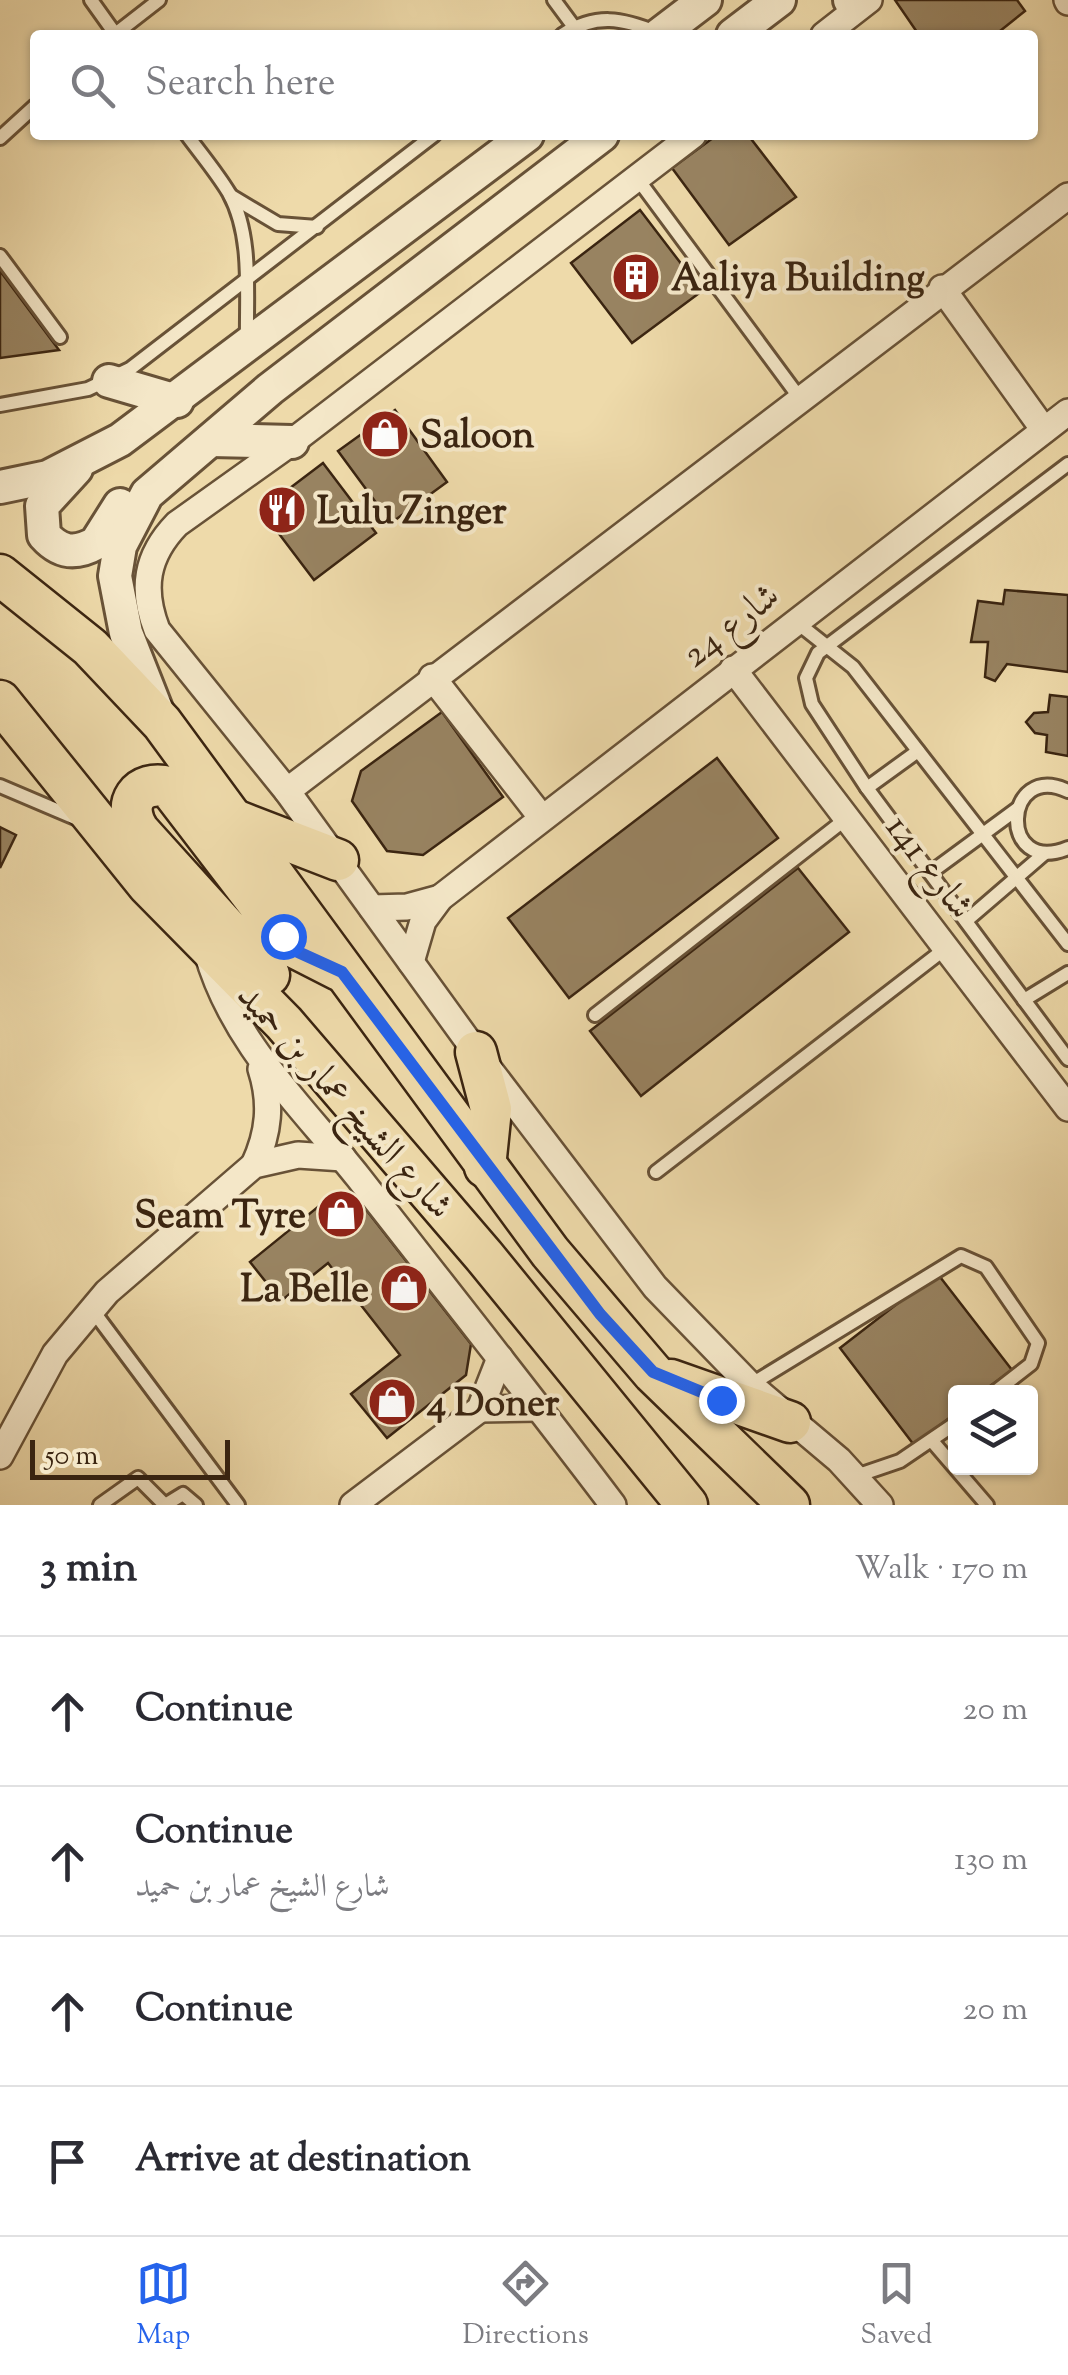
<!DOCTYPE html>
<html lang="en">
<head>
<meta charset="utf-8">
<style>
  :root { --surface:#fff; --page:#f7f7f7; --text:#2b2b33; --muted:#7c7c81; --line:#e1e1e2; --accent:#2563eb }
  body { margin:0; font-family:"Sorts Mill Goudy",Amiri,serif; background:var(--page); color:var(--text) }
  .controls { position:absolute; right:30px; bottom:30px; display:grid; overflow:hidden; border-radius:10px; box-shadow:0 2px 8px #0004 }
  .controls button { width:90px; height:90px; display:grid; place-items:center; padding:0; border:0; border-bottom:2px solid var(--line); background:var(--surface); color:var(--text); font:50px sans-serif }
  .scale { position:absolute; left:30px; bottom:25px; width:200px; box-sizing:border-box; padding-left:10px; border:5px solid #3b2511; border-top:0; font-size:28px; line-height:35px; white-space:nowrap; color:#3b2511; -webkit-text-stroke:8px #f4e7c8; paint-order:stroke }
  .stop { position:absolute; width:30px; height:30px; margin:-22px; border:8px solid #2563eb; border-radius:50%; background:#fff }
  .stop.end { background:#2563eb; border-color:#fff; box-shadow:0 2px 10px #0008 }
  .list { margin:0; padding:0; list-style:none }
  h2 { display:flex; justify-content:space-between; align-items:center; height:130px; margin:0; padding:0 40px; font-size:42px }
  h2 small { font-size:32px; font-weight:400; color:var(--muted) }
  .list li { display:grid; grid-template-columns:65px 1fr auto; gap:30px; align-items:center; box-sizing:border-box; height:150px; padding:0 40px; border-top:2px solid var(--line) }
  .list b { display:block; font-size:38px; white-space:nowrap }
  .list p { margin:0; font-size:32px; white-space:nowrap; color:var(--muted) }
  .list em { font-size:32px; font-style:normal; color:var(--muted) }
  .icon { flex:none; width:55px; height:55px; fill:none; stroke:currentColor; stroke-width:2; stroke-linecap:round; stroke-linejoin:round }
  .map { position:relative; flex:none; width:1068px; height:1505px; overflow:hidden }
  .search { position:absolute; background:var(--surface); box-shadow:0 2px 8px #0004; left:30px; right:30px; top:30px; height:110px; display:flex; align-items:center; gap:25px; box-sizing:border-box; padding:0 35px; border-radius:10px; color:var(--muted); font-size:38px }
  .sheet { height:730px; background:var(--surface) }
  nav { display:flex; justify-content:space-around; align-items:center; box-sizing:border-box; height:140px; border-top:2px solid var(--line); background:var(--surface); font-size:28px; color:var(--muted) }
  nav a { display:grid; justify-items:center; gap:5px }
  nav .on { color:var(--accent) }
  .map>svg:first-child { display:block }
  .building { fill:#988361; stroke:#3b2511; stroke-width:2.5 }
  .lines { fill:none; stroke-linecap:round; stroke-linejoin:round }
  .service-casing { stroke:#685237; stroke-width:18 }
  .minor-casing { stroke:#685237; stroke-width:30 }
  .tertiary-casing { stroke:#685237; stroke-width:38 }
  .primary-casing { stroke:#3b2511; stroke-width:45 }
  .service { stroke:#f4e7c8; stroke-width:12 }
  .minor { stroke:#f4e7c8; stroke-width:25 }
  .tertiary { stroke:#f4e7c8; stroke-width:32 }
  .primary { stroke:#eedaaa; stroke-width:40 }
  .route { stroke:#2563eb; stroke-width:12 }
  .labels { text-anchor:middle; stroke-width:8; stroke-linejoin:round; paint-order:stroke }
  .poi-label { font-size:38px; font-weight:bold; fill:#3b2511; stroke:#f4e7c8; text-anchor:start }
  .street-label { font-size:38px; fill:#3b2511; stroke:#f4e7c8 }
</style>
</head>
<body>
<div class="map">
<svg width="1068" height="1505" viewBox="0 0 1068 1505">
  <rect width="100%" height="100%" fill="#eedaaa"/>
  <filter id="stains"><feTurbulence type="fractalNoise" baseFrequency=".002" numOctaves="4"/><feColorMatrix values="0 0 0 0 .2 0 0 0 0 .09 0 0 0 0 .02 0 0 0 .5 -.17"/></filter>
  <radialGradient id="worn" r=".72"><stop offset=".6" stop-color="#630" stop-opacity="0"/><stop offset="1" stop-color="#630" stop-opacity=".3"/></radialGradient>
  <g class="building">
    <polygon points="895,0 1017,0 1025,11 995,35 919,35"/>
    <polygon points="717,135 748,135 796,197 729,245 672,168"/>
    <polygon points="640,210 702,291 632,343 571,263"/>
    <polygon points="0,271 59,350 0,358"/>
    <polygon points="395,410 447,482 391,523 338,451"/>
    <polygon points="323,463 376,533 314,580 261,510"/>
    <polygon points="1005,590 1068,595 1068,672 1007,664 995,681 985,677 988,642 971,642 978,601 1003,604"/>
    <polygon points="1050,695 1068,697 1068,756 1046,752 1047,735 1035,733 1026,722 1034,713 1048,712"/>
    <polygon points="442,712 503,797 423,855 387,851 352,801 361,771"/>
    <polygon points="717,758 778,838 569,998 508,918"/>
    <polygon points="0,827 16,835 0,868"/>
    <polygon points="798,868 849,932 641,1096 590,1031"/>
    <polygon points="324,1202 364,1207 471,1344 466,1375 387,1438 351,1394 400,1355 328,1263 281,1301 250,1262"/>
    <polygon points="937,1273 1012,1370 982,1392 956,1392 956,1413 914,1445 840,1348"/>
  </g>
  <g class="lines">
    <g class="service-casing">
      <g id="service">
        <polyline points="91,0 116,35"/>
        <polyline points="554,0 574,27"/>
        <polyline points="114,35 159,0"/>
        <path d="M 562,35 C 596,13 622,18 658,33"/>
        <path d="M 187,135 C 201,154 217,173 229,193 C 253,236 246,295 247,342"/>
        <polyline points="0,138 35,106"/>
        <polyline points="637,178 799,397"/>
        <polyline points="231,196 278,224 317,227"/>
        <polyline points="0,256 60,337"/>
        <polyline points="0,405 88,389 130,369 434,135"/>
        <polyline points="1068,464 818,653 806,678 812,704 867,788 1068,1059"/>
        <polyline points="795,621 853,667 1068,944"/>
        <polyline points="0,786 80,820"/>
        <polyline points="867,788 918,751"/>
        <path d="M 1068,791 C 1003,760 997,877 1068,848"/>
        <polyline points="930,873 1017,809"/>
        <polyline points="966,921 1045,853"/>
        <polyline points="1024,1000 1068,973"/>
        <polyline points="595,1015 847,818"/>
        <polyline points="656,1172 946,948"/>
        <polyline points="91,1308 238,1505"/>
        <polyline points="750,1385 961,1256 986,1267 1038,1343 1031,1364 995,1392"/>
        <polyline points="932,1441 987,1505"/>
        <polyline points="856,1476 900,1461 956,1423"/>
        <polyline points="100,1505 138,1478 165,1505"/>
        <polyline points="165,1505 183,1494 196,1505"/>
      </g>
    </g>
    <g class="minor-casing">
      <g id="minor">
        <polyline points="1067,0 1068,2"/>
        <polyline points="824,35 869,0"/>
        <path d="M 693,135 L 292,442 L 177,524 C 146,556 141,589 157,630 L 287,791 L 476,1052 L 655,1287 L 750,1385 L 839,1460 L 880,1505"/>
        <polyline points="942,288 1044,430"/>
        <polyline points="733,669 1068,1108"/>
        <polyline points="432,677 542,818"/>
        <polyline points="287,791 1068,196"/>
        <polyline points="372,908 407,907 440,898"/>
        <path d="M 207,952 C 233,1044 301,1105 359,1178 C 444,1287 530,1395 613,1505"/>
        <polyline points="411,962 423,921 440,898 1068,412"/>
        <path d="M 254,1165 C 269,1133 272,1103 261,1069"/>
        <polyline points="480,1409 539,1408"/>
        <polyline points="0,1456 55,1354 107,1292 254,1165 298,1155 343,1158"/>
        <polyline points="353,1505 480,1409 500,1358"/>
      </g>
    </g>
    <g class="tertiary-casing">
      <g id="tertiary">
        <polyline points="850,0 854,0"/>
        <polyline points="659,35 705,0"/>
        <polyline points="733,35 779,0"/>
        <polyline points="109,381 177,401"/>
        <polyline points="211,440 292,442"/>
        <path d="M 76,469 L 42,506 L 44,535 C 60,553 75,555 96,543 L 120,505"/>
        <polyline points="0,487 48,477 120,440 527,135"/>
        <polyline points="158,714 126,633 115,576 120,546 147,494 270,389 602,135"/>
      </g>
    </g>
    <g class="primary-casing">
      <g id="primary">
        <polyline points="0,575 90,647 162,723 550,1252 653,1373 789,1505"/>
        <polyline points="0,701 148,885 284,1023 484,1256 687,1505"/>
        <polyline points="237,821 338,860"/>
        <path d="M 269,975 L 139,831 C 121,804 138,779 169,787 L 290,945 L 339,970"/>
        <polyline points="476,1052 491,1109 485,1167"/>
        <polyline points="671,1380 790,1422"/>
      </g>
    </g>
    <use href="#service" class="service"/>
    <use href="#minor" class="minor"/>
    <use href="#tertiary" class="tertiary"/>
    <use href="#primary" class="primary"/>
  </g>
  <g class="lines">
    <polyline class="route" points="283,936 298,952 342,972 600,1314 653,1372 721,1400"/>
  </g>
  <defs>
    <g id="building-disc" transform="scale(2.5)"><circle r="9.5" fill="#8f2418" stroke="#f4e7c8"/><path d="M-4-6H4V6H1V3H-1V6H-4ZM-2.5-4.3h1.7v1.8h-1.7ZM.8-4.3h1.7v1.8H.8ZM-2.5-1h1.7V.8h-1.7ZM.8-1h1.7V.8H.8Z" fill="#fff"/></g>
    <g id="shop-disc" transform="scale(2.5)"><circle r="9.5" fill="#8f2418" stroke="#f4e7c8"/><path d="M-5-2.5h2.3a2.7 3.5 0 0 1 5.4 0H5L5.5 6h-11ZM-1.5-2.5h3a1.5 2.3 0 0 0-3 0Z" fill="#fff"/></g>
    <g id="restaurant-disc" transform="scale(2.5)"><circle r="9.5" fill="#8f2418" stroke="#f4e7c8"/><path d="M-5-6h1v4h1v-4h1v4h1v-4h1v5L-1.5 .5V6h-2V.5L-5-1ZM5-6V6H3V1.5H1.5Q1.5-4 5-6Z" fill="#fff"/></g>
  </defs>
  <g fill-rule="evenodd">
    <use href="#building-disc" x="636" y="277"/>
    <use href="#shop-disc" x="385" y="434"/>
    <use href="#restaurant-disc" x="282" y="510"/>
    <use href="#shop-disc" x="341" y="1214"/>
    <use href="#shop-disc" x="404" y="1288"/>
    <use href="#shop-disc" x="392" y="1402"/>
  </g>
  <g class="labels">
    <g class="poi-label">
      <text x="671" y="290">Aaliya Building</text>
      <text x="420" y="447">Saloon</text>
      <text x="317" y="523">Lulu Zinger</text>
      <text x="306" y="1227" text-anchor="end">Seam Tyre</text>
      <text x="369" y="1301" text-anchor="end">La Belle</text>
      <text x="427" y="1415">4 Doner</text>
    </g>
    <g class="street-label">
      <text transform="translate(730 624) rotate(-38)" y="13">شارع 24</text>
      <text transform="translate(931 866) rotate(53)" y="13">شارع 141</text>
      <text transform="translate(346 1100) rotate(48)" y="13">شارع الشيخ عمار بن حميد</text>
    </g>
  </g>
  <rect width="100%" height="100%" filter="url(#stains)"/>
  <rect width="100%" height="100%" fill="url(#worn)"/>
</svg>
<div class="controls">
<button><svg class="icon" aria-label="layers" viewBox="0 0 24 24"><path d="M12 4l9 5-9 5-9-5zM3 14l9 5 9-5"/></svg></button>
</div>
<div class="scale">50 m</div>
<div class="stop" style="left:283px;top:936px"></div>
<div class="stop end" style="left:721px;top:1400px"></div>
<div class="search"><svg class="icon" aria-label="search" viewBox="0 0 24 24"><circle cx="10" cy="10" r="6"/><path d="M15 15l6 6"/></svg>Search here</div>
</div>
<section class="sheet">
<h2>3 min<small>Walk · 170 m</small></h2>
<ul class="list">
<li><svg class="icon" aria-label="ahead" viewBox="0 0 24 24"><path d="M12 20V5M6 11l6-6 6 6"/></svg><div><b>Continue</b></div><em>20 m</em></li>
<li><svg class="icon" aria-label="ahead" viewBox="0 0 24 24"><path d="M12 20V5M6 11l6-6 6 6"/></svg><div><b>Continue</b><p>شارع الشيخ عمار بن حميد</p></div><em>130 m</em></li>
<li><svg class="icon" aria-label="ahead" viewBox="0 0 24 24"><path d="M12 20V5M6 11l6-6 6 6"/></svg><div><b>Continue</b></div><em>20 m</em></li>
<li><svg class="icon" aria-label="arrive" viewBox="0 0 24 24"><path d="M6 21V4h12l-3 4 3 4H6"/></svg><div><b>Arrive at destination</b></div></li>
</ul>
</section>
<nav>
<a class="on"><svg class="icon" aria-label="map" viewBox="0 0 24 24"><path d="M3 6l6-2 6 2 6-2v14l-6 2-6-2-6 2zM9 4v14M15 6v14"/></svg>Map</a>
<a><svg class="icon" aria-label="directions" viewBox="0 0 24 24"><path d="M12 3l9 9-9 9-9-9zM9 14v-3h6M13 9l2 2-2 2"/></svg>Directions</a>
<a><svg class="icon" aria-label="saved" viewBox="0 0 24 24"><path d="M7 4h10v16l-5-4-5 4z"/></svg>Saved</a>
</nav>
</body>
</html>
